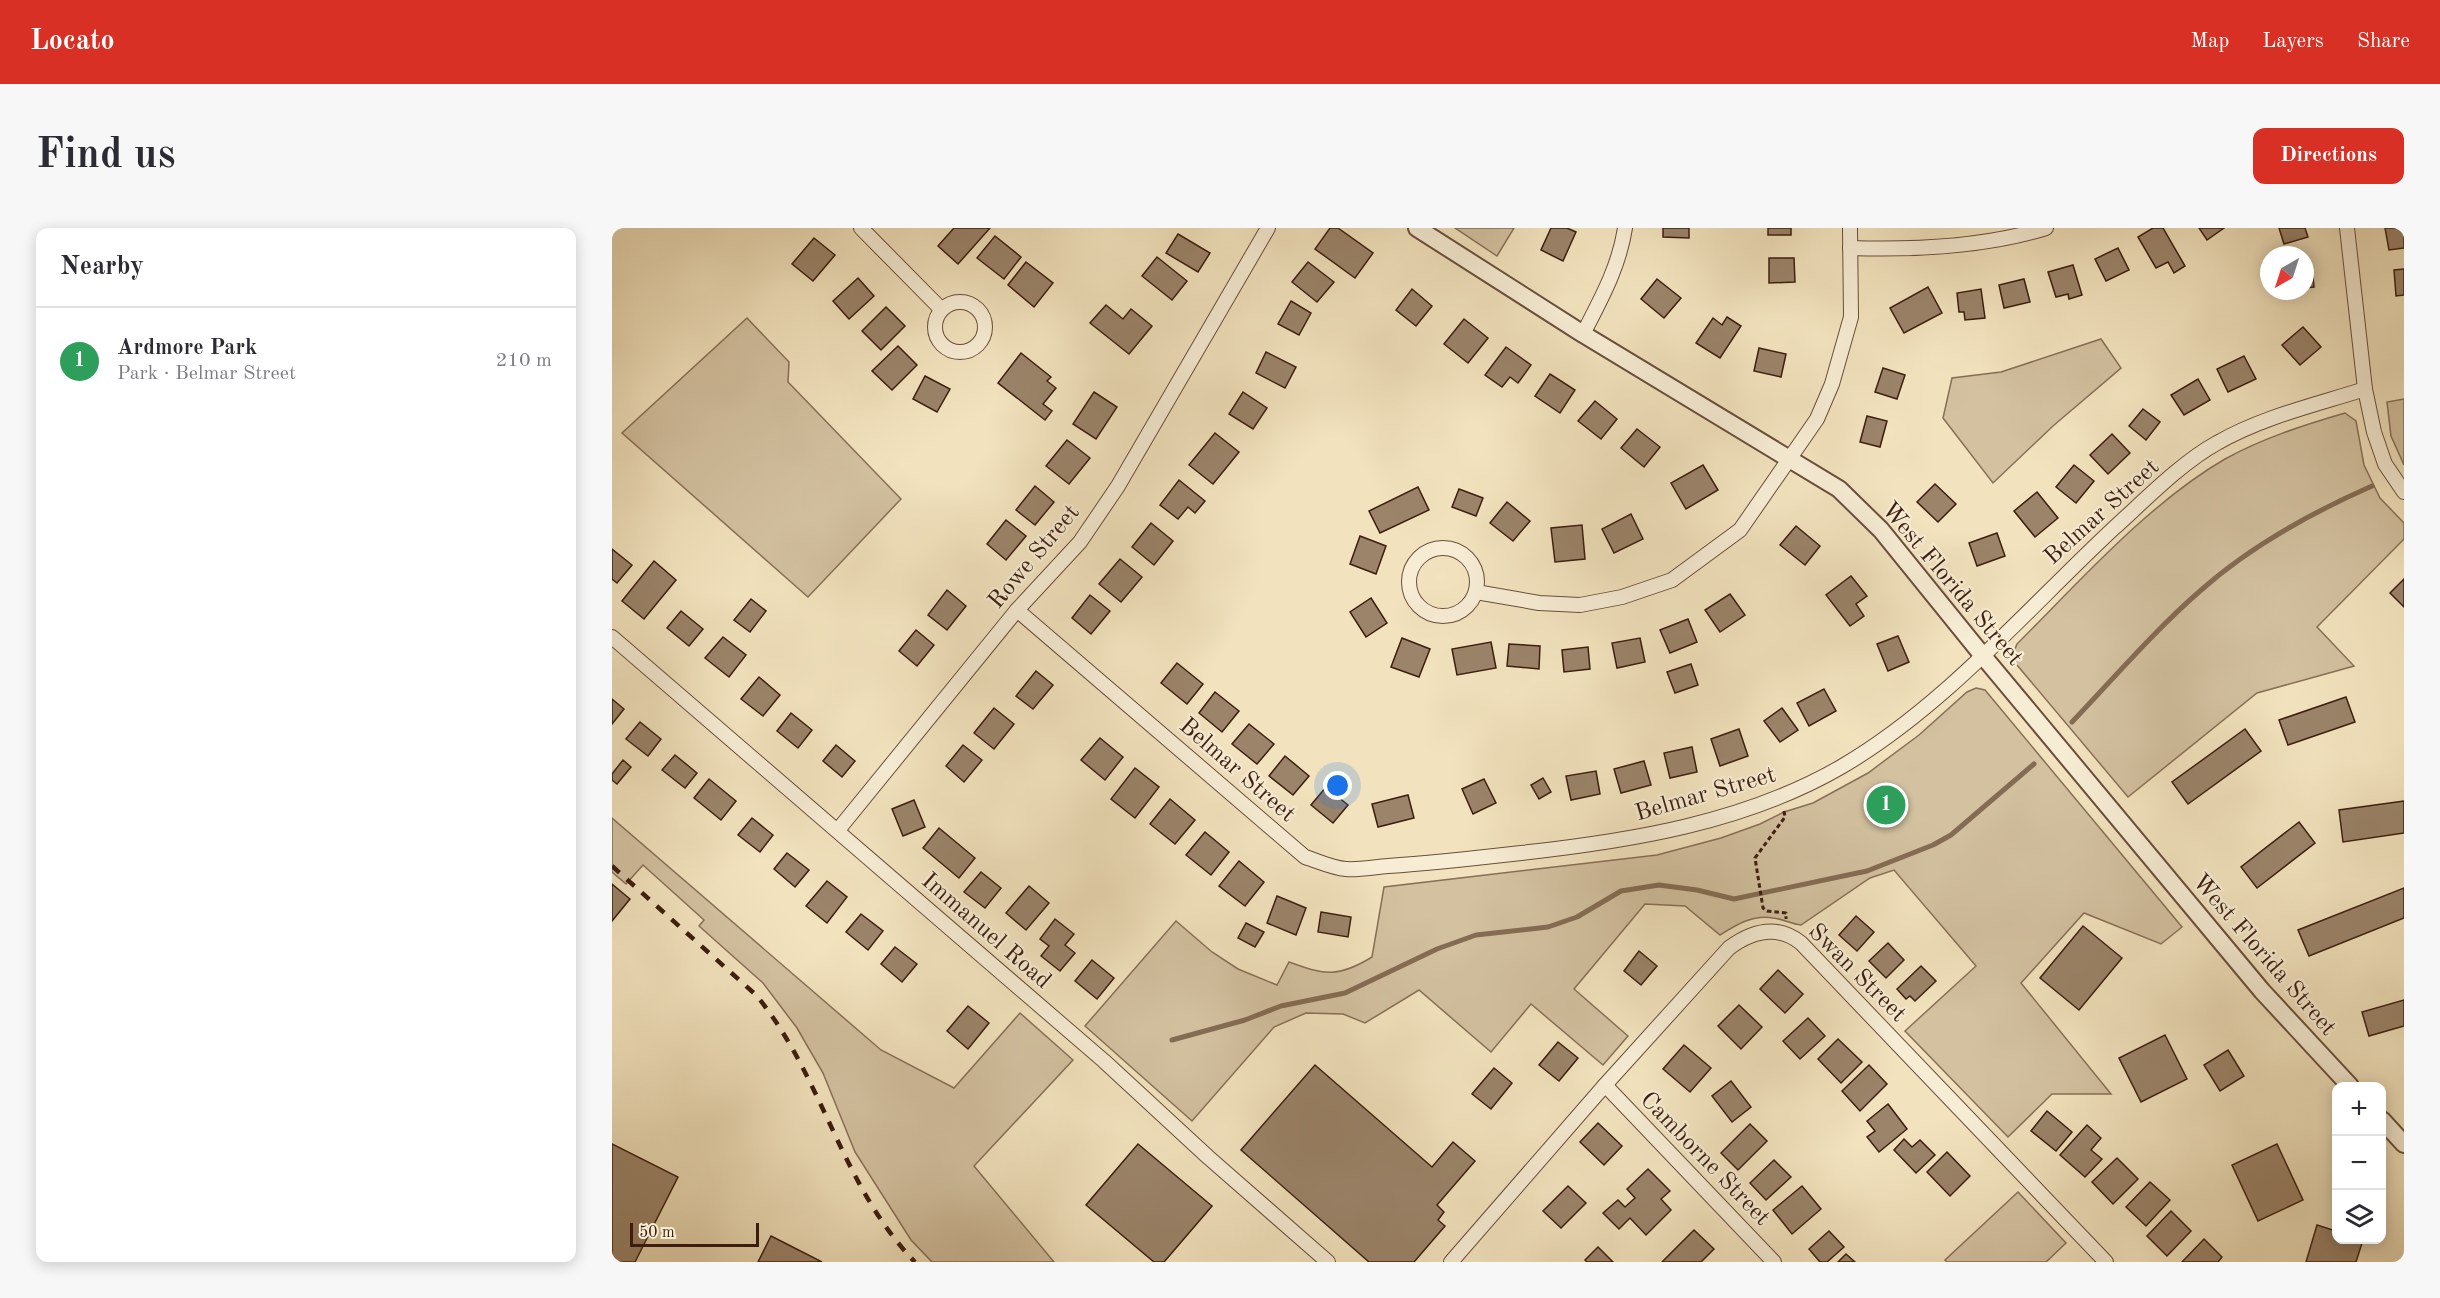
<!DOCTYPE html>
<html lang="en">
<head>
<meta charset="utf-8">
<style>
  :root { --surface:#fff; --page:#f7f7f7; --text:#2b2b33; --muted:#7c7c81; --line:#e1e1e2; --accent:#d93025 }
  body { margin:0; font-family:"Old Standard TT",serif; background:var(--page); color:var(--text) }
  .controls { position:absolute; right:18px; bottom:18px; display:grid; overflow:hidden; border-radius:12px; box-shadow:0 3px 15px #0003 }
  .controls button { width:54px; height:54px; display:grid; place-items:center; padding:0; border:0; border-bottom:2px solid var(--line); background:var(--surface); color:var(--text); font:30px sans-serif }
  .compass { position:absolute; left:1648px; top:18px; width:54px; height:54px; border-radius:50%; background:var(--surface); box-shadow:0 3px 15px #0003; rotate:219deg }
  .scale { position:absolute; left:18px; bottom:15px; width:129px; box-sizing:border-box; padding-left:6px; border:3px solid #3c1d0f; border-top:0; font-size:16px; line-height:21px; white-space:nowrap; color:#3c1d0f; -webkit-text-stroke:4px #f7edd5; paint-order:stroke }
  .you { position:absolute; left:726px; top:558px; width:21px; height:21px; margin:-15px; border:4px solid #fff; border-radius:50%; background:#1a73e8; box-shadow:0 0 0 9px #1a73e833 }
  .badge { display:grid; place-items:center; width:39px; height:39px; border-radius:50%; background:var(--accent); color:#fff; font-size:20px; font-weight:700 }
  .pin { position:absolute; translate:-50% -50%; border:3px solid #fff; box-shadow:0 2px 6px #0006 }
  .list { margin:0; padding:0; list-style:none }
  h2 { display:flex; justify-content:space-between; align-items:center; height:78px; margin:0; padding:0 24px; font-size:26px }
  h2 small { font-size:20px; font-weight:400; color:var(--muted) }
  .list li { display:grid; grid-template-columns:39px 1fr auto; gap:18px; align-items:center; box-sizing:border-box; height:108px; padding:0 24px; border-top:2px solid var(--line) }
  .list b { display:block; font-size:22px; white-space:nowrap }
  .list p { margin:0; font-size:20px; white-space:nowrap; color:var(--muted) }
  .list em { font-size:20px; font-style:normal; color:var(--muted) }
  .icon { flex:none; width:33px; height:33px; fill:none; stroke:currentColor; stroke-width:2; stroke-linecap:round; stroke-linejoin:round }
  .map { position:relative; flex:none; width:1792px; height:1034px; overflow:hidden; border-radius:12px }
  header { display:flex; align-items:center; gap:36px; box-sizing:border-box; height:84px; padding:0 30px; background:var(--accent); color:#fff }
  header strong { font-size:28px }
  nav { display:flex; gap:33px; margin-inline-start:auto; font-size:21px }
  .intro { display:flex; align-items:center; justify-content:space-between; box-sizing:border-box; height:144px; padding:0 36px }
  h1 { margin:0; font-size:42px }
  .button { padding:15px 27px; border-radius:12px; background:var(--accent); color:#fff; font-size:21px; font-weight:700 }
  main { display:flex; gap:36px; padding:0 36px }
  aside { flex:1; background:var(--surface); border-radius:12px; box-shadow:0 3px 15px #0003 }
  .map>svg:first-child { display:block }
  .green { fill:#d3c1a0; stroke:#886f58; stroke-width:1.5 }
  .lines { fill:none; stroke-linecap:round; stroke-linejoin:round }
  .stream { stroke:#846c54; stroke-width:5 }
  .building { fill:#9b846a; stroke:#3c1d0f; stroke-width:1.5 }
  .minor-casing { stroke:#6a4e3b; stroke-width:16 }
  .tertiary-casing { stroke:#6a4e3b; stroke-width:20 }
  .path { stroke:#3c1d0f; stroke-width:3; stroke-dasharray:4.5 3; stroke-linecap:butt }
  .minor { stroke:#f7edd5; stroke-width:14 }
  .tertiary { stroke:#f7edd5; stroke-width:16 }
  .rail { stroke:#3c1d0f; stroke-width:4.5; stroke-dasharray:10 10; stroke-linecap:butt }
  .labels { text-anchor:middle; stroke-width:4.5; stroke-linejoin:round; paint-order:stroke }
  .street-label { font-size:24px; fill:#3c1d0f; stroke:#f7edd5 }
</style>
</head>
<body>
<header>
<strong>Locato</strong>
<nav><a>Map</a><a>Layers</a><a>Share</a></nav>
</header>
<div class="intro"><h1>Find us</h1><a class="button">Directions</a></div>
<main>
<aside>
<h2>Nearby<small></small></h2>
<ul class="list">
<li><span class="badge" style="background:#2e9e5b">1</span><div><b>Ardmore Park</b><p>Park · Belmar Street</p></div><em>210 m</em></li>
</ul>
</aside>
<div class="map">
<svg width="1792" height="1034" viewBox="0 0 1792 1034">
  <rect width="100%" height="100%" fill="#f2e3be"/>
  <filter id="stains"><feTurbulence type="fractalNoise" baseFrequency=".00333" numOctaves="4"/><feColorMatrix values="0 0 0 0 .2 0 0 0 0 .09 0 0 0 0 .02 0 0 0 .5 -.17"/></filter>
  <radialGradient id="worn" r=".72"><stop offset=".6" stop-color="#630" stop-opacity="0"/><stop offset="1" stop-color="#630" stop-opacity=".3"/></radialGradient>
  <g class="green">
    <polygon points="843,0 902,0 885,28"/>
    <polygon points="135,90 177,134 176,154 289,271 196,369 10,205"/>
    <polygon points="1489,111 1509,140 1441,198 1381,255 1331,190 1340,150 1389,144"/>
    <polygon points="1792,171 1792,237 1779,208 1775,174"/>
    <path d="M 1733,185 L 1744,193 L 1752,237 L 1768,270 L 1792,295 L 1792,311 L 1705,399 L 1742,438 L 1645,465 L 1516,569 L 1405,437 L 1401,426 L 1405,416 C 1467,354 1537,275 1613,231 C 1651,210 1692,197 1733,185 Z"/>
    <path d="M 1364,460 L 1373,462 L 1570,699 L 1549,716 L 1472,685 L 1409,755 L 1499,866 L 1440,866 L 1396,909 L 1293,803 L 1364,738 L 1282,642 L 1258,650 L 1189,697 C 1179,696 1171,691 1161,690 C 1141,686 1124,697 1108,707 L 1073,678 L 1033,676 L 962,761 L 1016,808 L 991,837 L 919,776 L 879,824 L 807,762 L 753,795 L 731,786 L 694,785 L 662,799 L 580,893 L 473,798 L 564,693 L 600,724 L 626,741 L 665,757 L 677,734 C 713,747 726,750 760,729 L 772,659 L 1045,627 L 1109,610 L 1148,596 L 1172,584 L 1201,575 L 1256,545 L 1307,507 L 1355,464 Z"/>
    <polygon points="0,590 269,822 342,860 408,785 461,832 362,938 442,1034 320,1034 299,1012 243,924 211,845 185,800 151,755 87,698 92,692 31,637 14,656 0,644"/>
    <polygon points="1406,964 1454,1015 1434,1034 1335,1034 1333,1032"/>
  </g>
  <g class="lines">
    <g class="stream">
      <path d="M 1460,494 C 1502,450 1542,403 1588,363 C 1636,320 1701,284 1760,258"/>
      <polyline points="560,812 633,792 669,778 733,765 825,721 864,707 936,699 965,689 1009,663 1047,657 1085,662 1122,671 1255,643 1321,617 1339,607 1422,536"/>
    </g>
  </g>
  <g class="building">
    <polygon points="342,0 378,0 346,36 326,18"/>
    <polygon points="718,0 726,0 761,25 743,50 703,21"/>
    <polygon points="939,0 955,0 964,4 951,33 929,22"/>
    <polygon points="1051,0 1077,0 1077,10 1051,9"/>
    <rect x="1156" y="0" width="23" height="7"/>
    <polygon points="1541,0 1551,0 1573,38 1562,45 1556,34 1544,40 1526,9"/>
    <polygon points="1587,0 1612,0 1595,12"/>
    <polygon points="1667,0 1693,0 1696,9 1672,16"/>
    <polygon points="1773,0 1792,0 1792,20 1777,22"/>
    <polygon points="566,6 598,25 586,44 554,25"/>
    <polygon points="383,8 409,29 392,51 365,30"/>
    <polygon points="202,10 223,27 201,53 180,36"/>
    <polygon points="1506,20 1517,42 1494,53 1483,31"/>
    <polygon points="545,29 575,53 560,72 530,48"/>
    <polygon points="1157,30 1182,30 1183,54 1157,55"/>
    <polygon points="414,34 441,55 422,79 396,57"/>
    <polygon points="696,34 722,54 705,74 680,54"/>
    <polygon points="1461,37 1470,67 1457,71 1456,66 1444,69 1436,44"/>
    <polygon points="1693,38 1700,38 1702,59 1693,60"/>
    <polygon points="1792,41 1792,67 1784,68 1782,42"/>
    <polygon points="246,50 262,68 237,91 221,73"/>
    <polygon points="1045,51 1069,70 1052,90 1029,71"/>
    <polygon points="1412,51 1418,74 1392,80 1387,57"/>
    <polygon points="1316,59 1330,85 1292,105 1278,80"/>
    <polygon points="800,61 820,78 804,98 784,82"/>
    <polygon points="1369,61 1373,90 1353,92 1352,84 1347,84 1345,65"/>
    <polygon points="679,73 699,85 687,107 666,96"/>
    <polygon points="494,77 511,91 519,81 540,98 517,126 478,95"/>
    <polygon points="274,79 293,98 269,122 250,103"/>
    <polygon points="1115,89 1129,98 1108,130 1084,115 1101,90 1110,97"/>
    <polygon points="852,91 876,110 856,135 832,116"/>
    <polygon points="1691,99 1709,119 1688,137 1670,117"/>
    <polygon points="286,118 305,137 280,162 260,143"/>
    <polygon points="894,119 919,137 906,155 898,149 890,159 873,147"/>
    <polygon points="1147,120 1174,126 1169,149 1142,143"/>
    <polygon points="654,124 684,139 673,160 644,145"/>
    <polygon points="409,125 439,149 435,153 444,160 431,176 440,183 433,192 386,155"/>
    <polygon points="1632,128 1644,151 1616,164 1605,141"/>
    <polygon points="1271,140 1293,147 1285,171 1263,164"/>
    <polygon points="938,146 963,162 948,185 923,168"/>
    <polygon points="313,148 338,161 325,184 301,171"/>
    <polygon points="1586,151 1598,172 1572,187 1559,167"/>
    <polygon points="482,164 505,179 484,211 461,196"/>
    <polygon points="631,164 655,180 641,201 617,186"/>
    <polygon points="983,173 1005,191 989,211 966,193"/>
    <polygon points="1531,181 1548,194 1534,212 1517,198"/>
    <polygon points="1255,188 1275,193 1268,219 1248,214"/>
    <polygon points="1025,201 1048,219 1032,239 1009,220"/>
    <polygon points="603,205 627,224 601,256 577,237"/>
    <polygon points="1500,206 1518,225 1496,246 1478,227"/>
    <polygon points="455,212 478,230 457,256 434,238"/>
    <polygon points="1091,237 1106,262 1074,281 1059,255"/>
    <polygon points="1462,237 1482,253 1464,275 1444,259"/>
    <polygon points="567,252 593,273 583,285 576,279 566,291 548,277"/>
    <polygon points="1323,256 1344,276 1326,294 1305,274"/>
    <polygon points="423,258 442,274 423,297 404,282"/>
    <polygon points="806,259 817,282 768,305 757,283"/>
    <polygon points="847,261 871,270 864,288 840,279"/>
    <polygon points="1425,264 1446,290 1423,309 1402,283"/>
    <polygon points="895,274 918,293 901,313 878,295"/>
    <polygon points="1019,286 1031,311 1002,325 990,301"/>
    <polygon points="394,292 414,308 394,332 375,316"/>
    <polygon points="539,295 561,313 542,337 520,319"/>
    <polygon points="970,297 973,331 943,334 939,300"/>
    <polygon points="1184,298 1208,318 1193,337 1168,317"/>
    <polygon points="1385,305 1393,328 1365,338 1357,315"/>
    <polygon points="748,308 774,318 764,346 738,336"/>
    <polygon points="0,321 20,337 5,355 0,351"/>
    <polygon points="508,331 530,349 509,374 487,356"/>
    <polygon points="42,333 64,352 32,391 10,373"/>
    <polygon points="1239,348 1255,368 1244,376 1252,388 1238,398 1214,367"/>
    <polygon points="1792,351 1792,379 1778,365"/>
    <polygon points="335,362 354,378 335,402 316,387"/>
    <polygon points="1118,366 1133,387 1108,404 1093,382"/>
    <polygon points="478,367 498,383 479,406 460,390"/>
    <polygon points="759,370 775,395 754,409 738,384"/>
    <polygon points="139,371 154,383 138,404 122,392"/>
    <polygon points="69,383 91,401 77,418 55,400"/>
    <polygon points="1076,391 1085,414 1058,425 1048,402"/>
    <polygon points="304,402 322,417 305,438 287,423"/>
    <polygon points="1286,408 1297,434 1276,443 1265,416"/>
    <polygon points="111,409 134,427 117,449 93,430"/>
    <polygon points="790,410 818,421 807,449 779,439"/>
    <polygon points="1028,410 1033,434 1005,440 1000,415"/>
    <polygon points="879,414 884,440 845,447 840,421"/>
    <polygon points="897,416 928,418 927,441 895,438"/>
    <polygon points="976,419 978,441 952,444 950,422"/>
    <polygon points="565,435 591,456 575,476 549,455"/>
    <polygon points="1079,436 1086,457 1063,465 1055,444"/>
    <polygon points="424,443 441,457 421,481 404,468"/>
    <polygon points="147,449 168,467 151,488 129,471"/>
    <polygon points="1212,461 1224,483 1197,498 1185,475"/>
    <polygon points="603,464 627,483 610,504 587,485"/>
    <polygon points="1734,469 1743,494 1676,517 1667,492"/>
    <polygon points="0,471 12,481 0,496"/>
    <polygon points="382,480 402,496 382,521 362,505"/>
    <polygon points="1170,480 1186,502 1168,514 1152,493"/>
    <polygon points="179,485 200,502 186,520 165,503"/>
    <polygon points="28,494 49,511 36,528 14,511"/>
    <polygon points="637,496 662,516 645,536 620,516"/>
    <polygon points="1127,501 1136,528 1108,538 1099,511"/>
    <polygon points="1633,501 1649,523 1576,576 1560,554"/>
    <polygon points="488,510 511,529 493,552 469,532"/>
    <polygon points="224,517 243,533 230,549 211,533"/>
    <polygon points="351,517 370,532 352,554 334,538"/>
    <polygon points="1080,519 1085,544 1058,550 1052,525"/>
    <polygon points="63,527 85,545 73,560 50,542"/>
    <polygon points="673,528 697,548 681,567 657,548"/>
    <polygon points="11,532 19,539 5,556 0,552 0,546"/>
    <polygon points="1032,533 1039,557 1009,565 1002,541"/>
    <polygon points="523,540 547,559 523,590 499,571"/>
    <polygon points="984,543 988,566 959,572 954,548"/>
    <polygon points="931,550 939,564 927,571 919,557"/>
    <polygon points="97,551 124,573 109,592 82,570"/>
    <polygon points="872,551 884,575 861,586 850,561"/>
    <polygon points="714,559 736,577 721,595 699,577"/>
    <polygon points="796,567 802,590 766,599 760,576"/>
    <polygon points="558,571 583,592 563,616 538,596"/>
    <polygon points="302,572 313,599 291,608 280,581"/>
    <polygon points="1792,573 1792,605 1731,614 1727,582"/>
    <polygon points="140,590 161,607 148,624 126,607"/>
    <polygon points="1687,594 1703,615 1645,660 1629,639"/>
    <polygon points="327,600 363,630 347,650 311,620"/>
    <polygon points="593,604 617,624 599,647 574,627"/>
    <polygon points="175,625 197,642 183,659 162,641"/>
    <polygon points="627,633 652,654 633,678 607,658"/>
    <polygon points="369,644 389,660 373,680 352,664"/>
    <polygon points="215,653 235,669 215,695 194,678"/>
    <polygon points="0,656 18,671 0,693"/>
    <polygon points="417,658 437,675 414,702 394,685"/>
    <polygon points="1792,660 1792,690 1697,728 1686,702"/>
    <polygon points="665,668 694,680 684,707 655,695"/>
    <polygon points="709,684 739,689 736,709 706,704"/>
    <polygon points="249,686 271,703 256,722 234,704"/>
    <polygon points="1244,688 1262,704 1245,723 1227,707"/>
    <polygon points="443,691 462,706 453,717 463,725 448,743 429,728 437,718 428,711"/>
    <polygon points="634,695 652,704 643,719 626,710"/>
    <polygon points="1471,698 1510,730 1467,782 1428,750"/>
    <polygon points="1276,715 1292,732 1274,750 1257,733"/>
    <polygon points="283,719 305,736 290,754 269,736"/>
    <polygon points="1027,723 1045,738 1029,757 1012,743"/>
    <polygon points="480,732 502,750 485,771 463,753"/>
    <polygon points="1309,738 1324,753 1303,773 1298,768 1294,771 1285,761"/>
    <polygon points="1166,742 1191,766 1173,785 1148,761"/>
    <polygon points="1792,772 1792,798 1757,808 1750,784"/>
    <polygon points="1127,777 1150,799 1129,821 1106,798"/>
    <polygon points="356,778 377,795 356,821 335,803"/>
    <polygon points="1196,790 1213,808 1188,831 1171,813"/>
    <polygon points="1553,807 1575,851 1529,874 1507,830"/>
    <polygon points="1226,811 1250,834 1229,855 1206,831"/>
    <polygon points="946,814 966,830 947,853 927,837"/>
    <polygon points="1072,817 1099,840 1078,864 1051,841"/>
    <polygon points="1616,822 1632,848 1608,863 1592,837"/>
    <polygon points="703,837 820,939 841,914 863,933 825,977 832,984 826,992 833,998 802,1034 757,1034 629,922"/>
    <polygon points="1257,837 1275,856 1248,883 1230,863"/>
    <polygon points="882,840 900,855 879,881 860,866"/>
    <polygon points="1119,853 1139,879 1120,894 1100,868"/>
    <polygon points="1276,876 1295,901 1267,924 1255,909 1263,903 1255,893"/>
    <polygon points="1435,883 1460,904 1444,923 1419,903"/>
    <polygon points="986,895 1010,918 992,937 968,914"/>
    <polygon points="1138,896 1155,913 1126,942 1109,925"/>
    <polygon points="1475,897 1489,910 1479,922 1490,931 1473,949 1448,927"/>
    <polygon points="1292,911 1300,919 1308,912 1323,927 1304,945 1282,922"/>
    <polygon points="0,916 66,949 23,1034 0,1034"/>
    <polygon points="526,916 600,978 552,1034 542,1034 474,977"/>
    <polygon points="1665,916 1691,972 1646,993 1620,937"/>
    <polygon points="1335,924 1358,948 1338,968 1315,944"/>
    <polygon points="1505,930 1526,951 1501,976 1480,954"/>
    <polygon points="1162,932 1179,949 1154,972 1138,955"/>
    <polygon points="1036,941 1058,963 1049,971 1059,982 1034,1007 1018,990 1007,1001 991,985 1006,972 1013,979 1023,970 1015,961"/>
    <polygon points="1538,954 1558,972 1534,998 1514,979"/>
    <polygon points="956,958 974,975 949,1000 931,983"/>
    <polygon points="1190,958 1209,981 1180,1006 1161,982"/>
    <polygon points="1559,983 1579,1003 1555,1028 1535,1008"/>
    <polygon points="1705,997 1724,1003 1724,1012 1751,1012 1744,1034 1694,1034"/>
    <polygon points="1082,1002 1102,1021 1089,1034 1050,1034"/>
    <polygon points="1217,1003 1232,1019 1215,1034 1208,1034 1197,1021"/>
    <polygon points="159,1008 210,1034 146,1034"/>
    <polygon points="1592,1011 1610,1029 1606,1034 1570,1034"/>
    <polygon points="986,1019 1001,1034 975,1034 973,1032"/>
    <polygon points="1234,1026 1243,1034 1226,1034"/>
  </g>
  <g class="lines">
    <g class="minor-casing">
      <g id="minor">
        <polyline points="249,0 329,81"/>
        <polyline points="1735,0 1753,161 1762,204 1773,236 1792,264"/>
        <path d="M 1238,20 C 1301,22 1373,19 1434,0"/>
        <circle cx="348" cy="99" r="25"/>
        <path d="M 971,106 C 989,71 1007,39 1013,0"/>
        <circle cx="831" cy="354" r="34"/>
        <polyline points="864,364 927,375 968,377 1010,369 1060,352 1128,302 1205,191 1220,156 1239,89 1238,0"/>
        <path d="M 405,382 L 693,629 C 706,633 720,640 734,641 C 747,642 762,639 776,638 C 820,635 865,630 909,625 C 1018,613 1132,595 1229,539 C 1332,479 1415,381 1502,300 C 1532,273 1570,234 1605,215 C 1650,189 1703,177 1753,161"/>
        <polyline points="0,409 492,833 596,929 716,1034"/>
        <polyline points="226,602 405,382 468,314 506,258 656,0"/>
        <polyline points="993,857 1162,1034"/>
        <path d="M 839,1034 L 993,857 L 1117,720 C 1140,703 1165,696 1189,715 L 1494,1034"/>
      </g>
    </g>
    <g class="tertiary-casing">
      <g id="tertiary">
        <polyline points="805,0 971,106 1227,261 1269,302 1371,428 1650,763 1738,858"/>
        <polyline points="1770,892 1792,916"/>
      </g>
    </g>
    <polyline class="path" points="1172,583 1173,589 1143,630 1151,680 1155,683 1174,685 1174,691"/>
    <use href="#minor" class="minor"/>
    <use href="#tertiary" class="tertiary"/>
    <path class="rail" d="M 0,638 L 144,767 C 211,848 229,958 303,1034"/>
  </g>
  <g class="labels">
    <g class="street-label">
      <text transform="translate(1489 283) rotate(-42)" y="8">Belmar Street</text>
      <text transform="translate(421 328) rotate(-50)" y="8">Rowe Street</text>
      <text transform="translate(1341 355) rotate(50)" y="8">West Florida Street</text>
      <text transform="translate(626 541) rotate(41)" y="8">Belmar Street</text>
      <text transform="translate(1093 565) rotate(-16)" y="8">Belmar Street</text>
      <text transform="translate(375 702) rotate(41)" y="8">Immanuel Road</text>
      <text transform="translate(1653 726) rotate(49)" y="8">West Florida Street</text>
      <text transform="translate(1246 744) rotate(45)" y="8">Swan Street</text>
      <text transform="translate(1094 930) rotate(46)" y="8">Camborne Street</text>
    </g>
  </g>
  <rect width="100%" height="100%" filter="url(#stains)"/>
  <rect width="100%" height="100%" fill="url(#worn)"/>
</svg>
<div class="controls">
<button>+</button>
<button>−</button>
<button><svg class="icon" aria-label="layers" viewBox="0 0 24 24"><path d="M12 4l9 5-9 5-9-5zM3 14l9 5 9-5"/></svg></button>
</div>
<svg class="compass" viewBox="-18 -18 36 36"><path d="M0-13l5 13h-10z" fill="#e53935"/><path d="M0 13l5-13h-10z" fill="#7c7c81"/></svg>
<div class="scale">50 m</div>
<div class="you"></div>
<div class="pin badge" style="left:1274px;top:577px;background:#2e9e5b">1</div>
</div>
</main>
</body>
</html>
